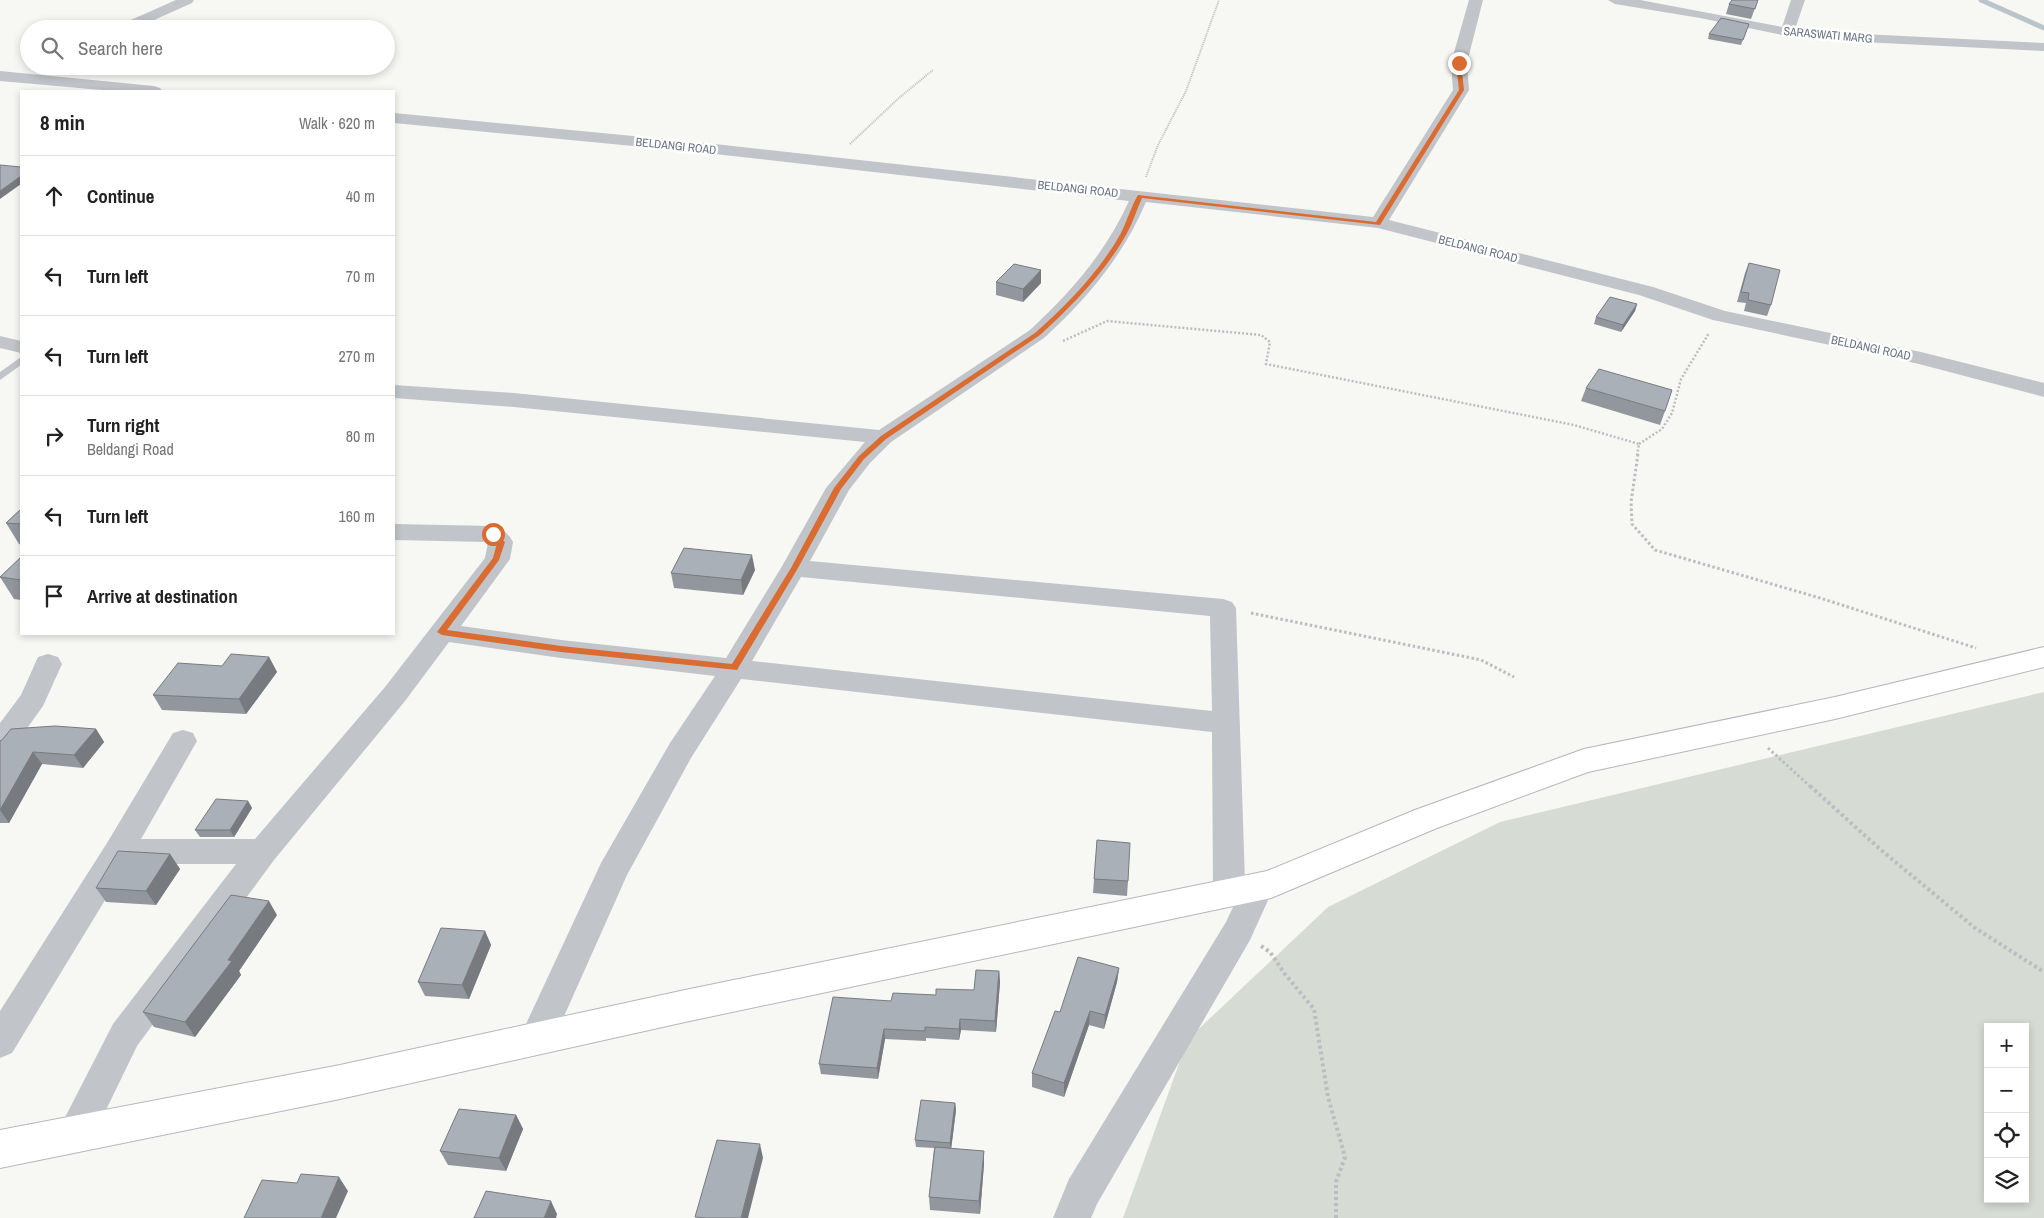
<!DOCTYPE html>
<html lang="en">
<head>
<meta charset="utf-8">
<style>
  :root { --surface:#fff; --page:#f2f2f2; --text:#222; --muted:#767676; --line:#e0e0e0 }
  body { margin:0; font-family:"Archivo Narrow",sans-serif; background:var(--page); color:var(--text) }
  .controls { position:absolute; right:15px; bottom:15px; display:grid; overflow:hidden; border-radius:0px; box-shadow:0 2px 8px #0003 }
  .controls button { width:45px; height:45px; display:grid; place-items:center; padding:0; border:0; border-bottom:1px solid var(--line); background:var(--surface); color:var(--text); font:25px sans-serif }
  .stop { position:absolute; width:15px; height:15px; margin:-11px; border:4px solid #da6b31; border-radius:50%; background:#fff }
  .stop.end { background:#da6b31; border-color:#fff; box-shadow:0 1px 5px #0008 }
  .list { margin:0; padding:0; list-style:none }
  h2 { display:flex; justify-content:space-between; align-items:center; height:65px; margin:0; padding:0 20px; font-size:21px }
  h2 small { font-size:16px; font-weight:400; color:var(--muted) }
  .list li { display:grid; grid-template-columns:32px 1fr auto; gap:15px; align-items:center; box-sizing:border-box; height:80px; padding:0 20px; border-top:1px solid var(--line) }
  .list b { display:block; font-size:19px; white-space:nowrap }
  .list p { margin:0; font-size:16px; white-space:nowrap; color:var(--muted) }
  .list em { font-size:16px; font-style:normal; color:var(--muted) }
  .icon { flex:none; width:28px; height:28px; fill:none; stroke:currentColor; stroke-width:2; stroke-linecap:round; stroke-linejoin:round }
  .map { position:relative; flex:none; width:2044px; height:1218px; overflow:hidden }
  .search { position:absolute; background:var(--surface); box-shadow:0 2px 8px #0003; left:20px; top:20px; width:375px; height:55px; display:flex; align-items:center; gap:12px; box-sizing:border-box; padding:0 18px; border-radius:28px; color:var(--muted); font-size:19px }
  .panel { position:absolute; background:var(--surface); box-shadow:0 2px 8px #0003; left:20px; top:90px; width:375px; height:545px; border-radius:0px }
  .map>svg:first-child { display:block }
  .green { fill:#d6dcd4; fill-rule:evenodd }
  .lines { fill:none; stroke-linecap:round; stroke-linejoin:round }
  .stream { stroke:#bbc4ca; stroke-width:5 }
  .secondary-casing { stroke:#b3b7bd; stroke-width:2 }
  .path-far3 { stroke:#bbbdc0; stroke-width:2; stroke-dasharray:1 1; stroke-linecap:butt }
  .path-far2 { stroke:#bbbdc0; stroke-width:2.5; stroke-dasharray:2 2; stroke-linecap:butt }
  .path-far1 { stroke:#bbbdc0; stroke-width:3; stroke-dasharray:2.5 2.5; stroke-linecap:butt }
  .path { stroke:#bbbdc0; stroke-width:4; stroke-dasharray:3 3; stroke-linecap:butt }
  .lane { fill:#c1c4c8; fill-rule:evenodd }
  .street { fill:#c1c4c8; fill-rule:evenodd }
  .secondary { fill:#fff; fill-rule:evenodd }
  .wall { fill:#92979d }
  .shaded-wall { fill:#777b80 }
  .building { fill:#aab0b7; stroke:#777b80 }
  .route { fill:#da6b31 }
  .labels { text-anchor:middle; stroke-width:5; stroke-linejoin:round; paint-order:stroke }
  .far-street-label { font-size:12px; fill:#687484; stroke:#fff }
</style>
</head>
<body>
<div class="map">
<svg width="2044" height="1218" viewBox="0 0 2044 1218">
  <rect width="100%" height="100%" fill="#f7f7f4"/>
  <path class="green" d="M 2044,692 L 2044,1218 L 1123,1218 L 1188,1039 L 1328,907 L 1500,822 ZM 1988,1027 L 2025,1027 L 2025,1199 L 1988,1199 Z"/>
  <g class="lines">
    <polyline class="stream" points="1981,0 2044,28"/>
    <g class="secondary-casing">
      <polygon id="secondary" points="2044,647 2044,667 1835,719 1588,772 1437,828 1271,898 685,1022 340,1099 0,1168 0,1130 340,1065 685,990 1267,871 1415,810 1584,749 1835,697"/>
    </g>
    <g class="path-far3">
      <polyline points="850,144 900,97 933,70"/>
      <polyline points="1146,177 1158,145 1186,91 1219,0"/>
    </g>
    <g class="path-far2">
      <polyline points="1063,341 1107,321 1261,335 1270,342 1266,364 1574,425 1639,444 1637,455"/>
      <polyline points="1639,444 1662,429 1672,413 1681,379 1709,333"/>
    </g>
    <g class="path-far1">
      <polyline points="1638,454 1631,502 1632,524 1655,550 1820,598 1976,648"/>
      <polyline points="1251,613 1481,660 1514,677"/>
      <polyline points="1768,748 1812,788"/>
    </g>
    <g class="path">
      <polyline points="1810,786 1881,850 1975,928 2044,972"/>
      <polyline points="1261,946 1270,952 1284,973 1314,1009 1328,1097 1345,1157 1336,1182 1336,1218"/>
    </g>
    <polygon class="lane" points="21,357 21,365 0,380 0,372"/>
    <g class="street">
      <polygon points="176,0 194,0 192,3 134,29 115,29 117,26"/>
      <path d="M 1469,0 L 1483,0 L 1467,63 L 1469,90 L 1389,220 L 1653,287 L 1725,311 L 1921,352 L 2044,383 L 2044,397 L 1919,364 L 1713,320 L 1639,295 L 1378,228 L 1146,202 C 1123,256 1087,299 1044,338 L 891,442 L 870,463 L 849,490 L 810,561 L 1223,599 L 1232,602 L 1236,608 L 1245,882 L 1247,878 L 1258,874 L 1269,878 L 1274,887 L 1250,940 L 1097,1204 L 1091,1218 L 1053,1218 L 1069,1179 L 1226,922 L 1234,905 L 1229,906 L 1218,902 L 1213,893 L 1212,732 L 741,679 L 691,758 L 627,875 L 549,1050 L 537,1055 L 525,1050 L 519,1039 L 601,863 L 670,743 L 715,676 L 561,658 L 449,642 L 405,701 L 274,860 L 137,1046 L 89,1145 L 76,1150 L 63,1145 L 57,1133 L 113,1024 L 236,864 L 127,864 L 12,1053 L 0,1058 L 0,1011 L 107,843 L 173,733 L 183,730 L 193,733 L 197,741 L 141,839 L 255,839 L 385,687 L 485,558 L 488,543 L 486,542 L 394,540 L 394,524 L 493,526 C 503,529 508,533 513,542 L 510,559 L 461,626 L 561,640 L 726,658 L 781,568 L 826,488 L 865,442 L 514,407 L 394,398 L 394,385 L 514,393 L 879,430 L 1030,330 C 1071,292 1106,252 1129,201 L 706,153 L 394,123 L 394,113 L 706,143 L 1373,217 L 1453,90 L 1451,63 ZM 801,577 L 1210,616 L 1212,711 L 752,661 Z"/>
      <polygon points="1608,0 1640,0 1782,27 1791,0 1805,0 1795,29 1822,32 2044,43 2044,51 1822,40 1787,36 1700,18 1615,4"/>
      <polygon points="0,71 154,86 160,88 162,91 113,91 0,81"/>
      <polygon points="0,336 21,341 21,353 0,348"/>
      <polygon points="48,654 58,657 62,664 43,706 10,752 0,755 0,723 21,695 38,657"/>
    </g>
    <use href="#secondary" class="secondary"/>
  </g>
  <g class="wall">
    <polygon points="1758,0 1751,19 1726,14 1729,4"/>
    <polygon points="1749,24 1741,45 1708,39 1709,34"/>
    <polygon points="1749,263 1771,305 1767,316 1744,311 1746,303 1737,302 1745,273"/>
    <polygon points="996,282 1041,283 1023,302 996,295"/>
    <polygon points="1637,304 1635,311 1621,332 1594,324 1596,317"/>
    <polygon points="1586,388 1665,411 1660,425 1581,401"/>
    <polygon points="21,509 21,545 19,544 6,523"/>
    <polygon points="21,557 21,600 14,599 0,577"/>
    <polygon points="755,570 743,595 674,588 671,573"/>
    <polygon points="269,657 277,672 246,714 162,710 153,695 222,666"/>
    <polygon points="96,729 104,742 83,768 42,764 9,823 0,823 0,741"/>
    <polygon points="248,801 252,808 234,837 200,837 195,830"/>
    <polygon points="1097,840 1128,881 1127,896 1093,893"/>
    <polygon points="170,854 180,869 156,905 106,902 96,888"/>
    <polygon points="277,915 239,971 241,975 195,1037 154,1027 143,1012"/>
    <polygon points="485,931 491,945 469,999 425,996 418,982"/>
    <polygon points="1119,968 1117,982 1104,1029 1089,1025 1064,1097 1032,1087 1032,1073 1060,1012"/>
    <polygon points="999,971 1000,982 996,1032 961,1030 959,1040 926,1038 926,1041 885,1039 878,1079 821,1074 819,1064 891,1001 936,995 974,990"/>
    <polygon points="955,1103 956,1110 951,1149 984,1151 984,1164 980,1214 930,1210 929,1197 934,1148 916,1147 915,1140"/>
    <polygon points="516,1115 523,1129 506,1171 448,1165 440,1151"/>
  </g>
  <g class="shaded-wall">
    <polygon points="21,176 21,184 0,199 0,191"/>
    <polygon points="1041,270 1041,283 1023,302 1023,289"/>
    <polygon points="1637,304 1635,311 1621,332 1623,325"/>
    <polygon points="752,555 755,570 743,595 741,580"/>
    <polygon points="269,657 277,672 246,714 239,699"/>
    <polygon points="96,729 104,742 83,768 74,755"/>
    <polygon points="33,752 42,764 9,823 0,810"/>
    <polygon points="248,801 252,808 234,837 230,830"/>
    <polygon points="170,854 180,869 156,905 146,891"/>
    <polygon points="269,901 277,915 239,971 241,975 195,1037 185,1022"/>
    <polygon points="485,931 491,945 469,999 462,985"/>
    <polygon points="1119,968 1117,982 1104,1029 1105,1015"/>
    <polygon points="999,971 1000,982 996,1032 995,1021"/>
    <polygon points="1090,1011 1089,1025 1064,1097 1064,1083"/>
    <polygon points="960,1019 961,1030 959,1040 959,1029"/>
    <polygon points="884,1029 885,1039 878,1079 877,1068"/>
    <polygon points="955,1103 956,1110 951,1150 950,1143"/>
    <polygon points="516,1115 523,1129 506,1171 499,1158"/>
    <polygon points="760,1144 763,1158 748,1218 741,1218"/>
    <polygon points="984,1151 984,1164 980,1214 979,1201"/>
    <polygon points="339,1177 348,1191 336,1218 321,1218"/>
    <polygon points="551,1201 557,1214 556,1218 544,1218"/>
  </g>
  <g class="building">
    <polygon points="1732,0 1758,0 1755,9 1729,4"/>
    <polygon points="1721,18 1749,24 1743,40 1709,34"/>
    <polygon points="0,165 21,167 21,176 0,191"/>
    <polygon points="1749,263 1780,270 1771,305 1748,300 1749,293 1741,292"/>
    <polygon points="1014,264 1041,270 1023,289 996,282"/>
    <polygon points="1610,297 1637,304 1623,325 1596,317"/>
    <polygon points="1599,369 1672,390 1665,411 1586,388"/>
    <polygon points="21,509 21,524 6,523"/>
    <polygon points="684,548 752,555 741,580 671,573"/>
    <polygon points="21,557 21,580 0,577"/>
    <polygon points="231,654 269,657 239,699 153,695 178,663 222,666"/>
    <polygon points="55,726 96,729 74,755 33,752 0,810 0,741 2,740 11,729"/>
    <polygon points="216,799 248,801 230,830 195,830"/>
    <polygon points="1097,840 1130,843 1128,881 1094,879"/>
    <polygon points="118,851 170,854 146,891 96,888"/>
    <polygon points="231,895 269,901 228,960 232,961 185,1022 143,1012"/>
    <polygon points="441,928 485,931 462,985 418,982"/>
    <polygon points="1078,957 1119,968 1105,1015 1090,1011 1064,1083 1032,1073 1055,1011 1060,1012"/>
    <polygon points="976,970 999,971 995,1021 960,1019 959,1029 925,1027 925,1031 884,1029 877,1068 819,1064 833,997 891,1001 893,993 936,995 936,989 974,990"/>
    <polygon points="921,1100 955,1103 950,1143 915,1140"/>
    <polygon points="459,1109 516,1115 499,1158 440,1151"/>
    <polygon points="717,1140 760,1144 741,1218 706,1218 695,1217"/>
    <polygon points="935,1147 984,1151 979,1201 929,1197"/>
    <polygon points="301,1174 339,1177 321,1218 244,1218 262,1180 297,1183"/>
    <polygon points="486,1191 551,1201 544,1218 474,1218"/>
  </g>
  <path class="route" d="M 1459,62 L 1461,63 L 1464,90 L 1380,225 L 1142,198 C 1137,209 1133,222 1127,233 C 1107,270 1071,307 1040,335 L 886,439 L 864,459 L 841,489 L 798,568 L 737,670 L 561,652 L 442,635 L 437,632 L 493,558 L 497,543 L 490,534 L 493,532 L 505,542 L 499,560 L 447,630 L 561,646 L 732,664 L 791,568 L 834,488 L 859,456 L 881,436 L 1035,333 C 1067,305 1100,271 1121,233 C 1127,221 1131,207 1138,195 L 1376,222 L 1459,90 L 1456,63 Z"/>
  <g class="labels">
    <g class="far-street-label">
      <text transform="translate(1828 35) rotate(5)" y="4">SARASWATI MARG</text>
      <text transform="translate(676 146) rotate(6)" y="4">BELDANGI ROAD</text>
      <text transform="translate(1078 189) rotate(6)" y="4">BELDANGI ROAD</text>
      <text transform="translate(1478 249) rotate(14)" y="4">BELDANGI ROAD</text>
      <text transform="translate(1871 348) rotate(12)" y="4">BELDANGI ROAD</text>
    </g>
  </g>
</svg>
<div class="controls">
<button>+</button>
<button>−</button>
<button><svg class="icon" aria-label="locate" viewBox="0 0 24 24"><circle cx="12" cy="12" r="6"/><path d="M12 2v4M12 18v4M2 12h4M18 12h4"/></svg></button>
<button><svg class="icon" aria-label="layers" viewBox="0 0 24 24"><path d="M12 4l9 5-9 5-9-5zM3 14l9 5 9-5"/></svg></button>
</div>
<div class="stop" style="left:493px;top:534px"></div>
<div class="stop end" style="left:1459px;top:63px"></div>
<div class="search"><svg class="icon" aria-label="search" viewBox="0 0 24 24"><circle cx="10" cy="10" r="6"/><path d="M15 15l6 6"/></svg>Search here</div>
<section class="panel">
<h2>8 min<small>Walk · 620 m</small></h2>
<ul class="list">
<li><svg class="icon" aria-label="ahead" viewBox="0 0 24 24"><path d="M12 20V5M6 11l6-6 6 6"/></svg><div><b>Continue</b></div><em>40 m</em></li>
<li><svg class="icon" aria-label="left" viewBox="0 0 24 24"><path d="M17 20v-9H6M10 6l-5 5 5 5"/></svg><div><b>Turn left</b></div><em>70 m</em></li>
<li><svg class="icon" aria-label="left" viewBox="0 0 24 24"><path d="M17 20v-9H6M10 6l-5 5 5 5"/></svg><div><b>Turn left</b></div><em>270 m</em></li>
<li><svg class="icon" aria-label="right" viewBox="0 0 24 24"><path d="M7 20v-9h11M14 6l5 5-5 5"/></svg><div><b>Turn right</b><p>Beldangi Road</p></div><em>80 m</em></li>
<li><svg class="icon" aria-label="left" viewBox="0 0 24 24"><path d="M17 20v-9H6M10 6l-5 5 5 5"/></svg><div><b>Turn left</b></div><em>160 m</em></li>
<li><svg class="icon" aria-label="arrive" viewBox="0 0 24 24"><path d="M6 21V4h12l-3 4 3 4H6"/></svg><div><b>Arrive at destination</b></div></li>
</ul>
</section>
</div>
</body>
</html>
